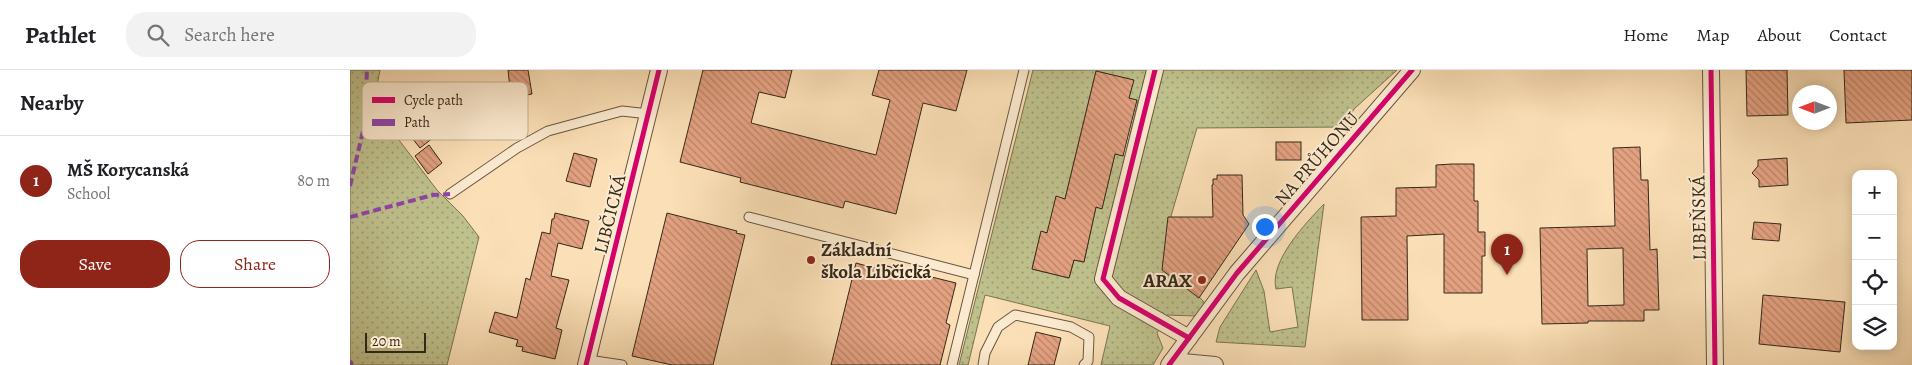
<!DOCTYPE html>
<html lang="en">
<head>
<meta charset="utf-8">
<style>
  :root { --surface:#fff; --page:#f2f2f2; --text:#202124; --muted:#757577; --line:#e0e0e0; --accent:#8f2418 }
  body { margin:0; font-family:Alegreya,serif; background:var(--page); color:var(--text) }
  .controls { position:absolute; right:15px; bottom:15px; display:grid; overflow:hidden; border-radius:10px; box-shadow:0 2px 12px #0003 }
  .controls button { width:45px; height:45px; display:grid; place-items:center; padding:0; border:0; border-bottom:1px solid var(--line); background:var(--surface); color:var(--text); font:25px sans-serif }
  .compass { position:absolute; left:1442px; top:15px; width:45px; height:45px; border-radius:50%; background:var(--surface); box-shadow:0 2px 12px #0003; rotate:270deg }
  .scale { position:absolute; left:15px; bottom:12px; width:61px; box-sizing:border-box; padding-left:5px; border:2px solid #352819; border-top:0; font-size:14px; line-height:18px; white-space:nowrap; color:#352819; -webkit-text-stroke:4px #fcead0; paint-order:stroke }
  .you { position:absolute; left:914px; top:156px; width:18px; height:18px; margin:-12px; border:4px solid #fff; border-radius:50%; background:#1a73e8; box-shadow:0 0 0 8px #1a73e833 }
  .badge { display:grid; place-items:center; width:32px; height:32px; border-radius:50%; background:var(--accent); color:#fff; font-size:16px; font-weight:700 }
  .pin { position:absolute; translate:-50% -41px; filter:drop-shadow(0 1px 2px #0008) }
  .pin::after { content:''; position:absolute; top:26px; width:18px; height:15px; background:inherit; clip-path:polygon(0 0,100% 0,50% 100%) }
  .list { margin:0; padding:0; list-style:none }
  h2 { display:flex; justify-content:space-between; align-items:center; height:65px; margin:0; padding:0 20px; font-size:21px }
  h2 small { font-size:16px; font-weight:400; color:var(--muted) }
  .list li { display:grid; grid-template-columns:32px 1fr auto; gap:15px; align-items:center; box-sizing:border-box; height:90px; padding:0 20px; border-top:1px solid var(--line) }
  .list b { display:block; font-size:19px; white-space:nowrap }
  .list p { margin:0; font-size:16px; white-space:nowrap; color:var(--muted) }
  .list em { font-size:16px; font-style:normal; color:var(--muted) }
  .actions { display:flex; gap:10px; padding:15px 20px }
  .actions a { flex:1; padding:11px 0; border:1px solid var(--accent); border-radius:20px; text-align:center; font-size:18px; color:var(--accent) }
  .actions .main { background:var(--accent); color:#fff }
  .icon { flex:none; width:28px; height:28px; fill:none; stroke:currentColor; stroke-width:2; stroke-linecap:round; stroke-linejoin:round }
  .map { position:relative; flex:none; width:1562px; height:295px; overflow:hidden }
  header { display:flex; align-items:center; gap:30px; box-sizing:border-box; height:70px; padding:0 25px; background:var(--surface); border-bottom:1px solid var(--line) }
  header strong { font-size:24px }
  nav { display:flex; gap:28px; margin-inline-start:auto; font-size:18px }
  .search { width:350px; height:45px; background:var(--page); display:flex; align-items:center; gap:12px; box-sizing:border-box; padding:0 18px; border-radius:20px; color:var(--muted); font-size:19px }
  main { display:flex }
  aside { flex:1; background:var(--surface) }
  .map>svg:first-child { display:block }
  .grass { fill:url(#grass-dots); stroke:#7a7453; fill-rule:evenodd }
  .building { fill:url(#building-back-hatch); stroke:#352819; fill-rule:evenodd }
  .lines { fill:none; stroke-linecap:round; stroke-linejoin:round }
  .service-casing { stroke:#665640; stroke-width:11 }
  .minor-casing { stroke:#665640; stroke-width:18 }
  .service { stroke:#fcead0; stroke-width:9 }
  .minor { stroke:#fcead0; stroke-width:16 }
  .quiet { stroke:#8e44ad; stroke-width:4; stroke-dasharray:8 4; stroke-linecap:butt }
  .cycleway-casing { stroke:#fcead0; stroke-width:8 }
  .cycleway { stroke:#d6006c; stroke-width:5 }
  .poi-dot { fill:#8f2418; stroke:#fcead0; stroke-width:2 }
  .labels { text-anchor:middle; stroke-width:4; stroke-linejoin:round; paint-order:stroke }
  .street-label { font-size:19px; fill:#352819; stroke:#fcead0 }
  .poi-label { font-size:19px; font-weight:bold; fill:#352819; stroke:#fcead0; text-anchor:start }
  .key { fill:#fcead0; stroke:#c0b099; stroke-width:1 }
  .key-label { font-size:14px; fill:#352819 }
</style>
</head>
<body>
<header>
<strong>Pathlet</strong>
<div class="search"><svg class="icon" aria-label="search" viewBox="0 0 24 24"><circle cx="10" cy="10" r="6"/><path d="M15 15l6 6"/></svg>Search here</div>
<nav><a>Home</a><a>Map</a><a>About</a><a>Contact</a></nav>
</header>
<main>
<aside>
<h2>Nearby<small></small></h2>
<ul class="list">
<li><span class="badge">1</span><div><b>MŠ Korycanská</b><p>School</p></div><em>80 m</em></li>
</ul>
<div class="actions"><a class="main">Save</a><a>Share</a></div>
</aside>
<div class="map">
<svg width="1562" height="295" viewBox="0 0 1562 295">
  <defs>
    <pattern id="grass-dots" width="8" height="8" patternUnits="userSpaceOnUse" patternTransform="scale(1.25)"><rect width="8" height="8" fill="#bfc18d"/><path d="M2 2h.1M6 6h.1" fill="none" stroke="#9c9d72" stroke-width="1.8" stroke-linecap="round"/></pattern>
    <pattern id="building-back-hatch" width="6" height="6" patternUnits="userSpaceOnUse" patternTransform="scale(1.25)"><rect width="6" height="6" fill="#e3a181"/><path d="M-1 5l2 2M0 0l6 6M5-1l2 2" fill="none" stroke="#b98369"/></pattern>
  </defs>
  <rect width="100%" height="100%" fill="#fbdfb6"/>
  <filter id="stains"><feTurbulence type="fractalNoise" baseFrequency=".004" numOctaves="4"/><feColorMatrix values="0 0 0 0 .2 0 0 0 0 .09 0 0 0 0 .02 0 0 0 .5 -.17"/></filter>
  <radialGradient id="worn" r=".72"><stop offset=".6" stop-color="#630" stop-opacity="0"/><stop offset="1" stop-color="#630" stop-opacity=".3"/></radialGradient>
  <g class="grass">
    <polygon points="0,0 30,0 23,36 87,120 113,146 129,167 97,295 0,295"/>
    <path d="M 683,0 L 1047,0 L 1004,39 L 994,57 L 847,58 L 821,146 L 825,202 L 856,234 L 845,246 L 817,245 L 807,263 L 813,278 L 803,295 L 751,295 L 760,256 L 635,225 L 618,295 L 609,295 ZM 746,1 L 783,10 L 779,28 L 788,31 L 775,86 L 765,84 L 752,138 L 746,137 L 734,192 L 724,190 L 719,208 L 682,199 L 691,162 L 699,163 L 706,127 L 715,129 Z"/>
    <path d="M 974,134 L 955,277 L 866,272 L 870,257 L 906,200 L 914,221 L 920,262 L 948,257 L 942,217 L 926,219 C 919,191 956,153 974,134 Z"/>
  </g>
  <g class="building">
    <polygon points="158,0 178,0 182,24 161,28"/>
    <polygon points="353,0 442,0 435,28 409,22 401,53 526,85 540,30 522,25 529,0 617,0 606,41 573,33 546,144 495,131 493,138 390,112 391,108 330,92"/>
    <polygon points="1396,0 1437,0 1438,45 1397,46"/>
    <polygon points="1494,0 1562,0 1562,50 1496,53"/>
    <polygon points="746,1 784,10 779,28 787,30 773,86 765,84 752,139 746,137 734,192 724,190 719,208 682,199 691,161 697,163 706,126 715,129"/>
    <polygon points="86,33 102,53 70,78 54,58"/>
    <rect x="926" y="72" width="25" height="18"/>
    <polygon points="79,75 92,93 78,104 65,86"/>
    <path d="M 1290,77 L 1291,110 L 1298,110 L 1300,180 L 1307,179 L 1309,240 L 1294,240 L 1294,251 L 1238,251 L 1238,253 L 1192,254 L 1190,158 L 1265,156 L 1263,78 ZM 1273,178 L 1274,235 L 1238,236 L 1237,179 Z"/>
    <polygon points="224,83 247,89 240,117 216,111"/>
    <polygon points="1437,88 1438,115 1409,117 1409,110 1402,103 1408,96 1408,90"/>
    <polygon points="1102,94 1124,94 1124,131 1128,131 1128,162 1135,162 1135,186 1132,186 1132,223 1094,223 1094,164 1057,166 1058,250 1012,250 1011,147 1046,146 1046,118 1086,117 1086,95"/>
    <polygon points="867,105 892,105 893,145 899,154 849,228 812,200 818,147 863,147 862,115 863,115 863,109 867,109"/>
    <polygon points="205,143 239,151 232,179 208,173 201,206 219,210 206,258 212,260 205,289 172,281 173,277 166,276 168,270 139,262 145,242 167,248 176,208 180,210 192,162 200,164 202,149 204,149"/>
    <polygon points="317,143 387,161 386,163 395,165 363,295 322,295 282,286"/>
    <polygon points="1404,152 1431,154 1429,171 1402,169"/>
    <polygon points="506,193 528,199 529,194 606,213 596,253 600,255 590,295 481,295"/>
    <polygon points="1413,225 1495,232 1490,282 1409,274"/>
    <polygon points="686,262 711,268 704,295 678,295"/>
  </g>
  <g class="lines">
    <g class="service-casing">
      <g id="service">
        <polyline points="100,124 167,78 198,61 272,41 299,44"/>
        <polyline points="399,147 624,205"/>
        <polyline points="238,290 272,295"/>
        <polyline points="602,295 674,0"/>
        <polyline points="633,295 635,283 648,257 665,245 721,257 739,267 738,291 734,295"/>
      </g>
    </g>
    <g class="minor-casing">
      <g id="minor">
        <polyline points="805,0 753,209 769,228 839,268"/>
        <polyline points="1361,0 1365,295"/>
        <polyline points="822,291 865,295"/>
        <polyline points="236,295 309,0"/>
        <polyline points="819,295 887,203 1062,0"/>
      </g>
    </g>
    <use href="#service" class="service"/>
    <use href="#minor" class="minor"/>
    <g class="quiet">
      <polyline points="0,116 14,57 17,0"/>
      <polyline points="0,147 83,125 100,124"/>
      <polyline points="0,291 2,295"/>
    </g>
    <g class="cycleway-casing">
      <g id="cycleway">
        <polyline points="805,0 753,209 769,228 839,268"/>
        <polyline points="1361,0 1365,295"/>
        <polyline points="236,295 309,0"/>
        <polyline points="819,295 887,203 1062,0"/>
      </g>
    </g>
    <use href="#cycleway" class="cycleway"/>
  </g>
  <g class="poi-dot">
    <circle cx="461" cy="190" r="5"/>
    <circle cx="852" cy="210" r="5"/>
  </g>
  <g class="labels">
    <g class="street-label">
      <text transform="translate(966 88) rotate(-49)" y="7">NA PRŮHONU</text>
      <text transform="translate(259 144) rotate(-76)" y="7">LIBČICKÁ</text>
      <text transform="translate(1348 148) rotate(-91)" y="7">LIBEŇSKÁ</text>
    </g>
    <g class="poi-label">
      <text x="471" y="186">Základní<tspan x="471" dy="22">škola Libčická</tspan></text>
      <text x="842" y="217" text-anchor="end">ARAX</text>
    </g>
  </g>
  <rect x="12" y="12" width="166" height="58" rx="8" class="key"/>
  <rect x="22" y="27" width="23" height="6" fill="#d6006c"/>
  <rect x="22" y="49" width="23" height="7" fill="#8e44ad"/>
  <g class="key-label">
    <text x="54" y="35">Cycle path</text>
    <text x="54" y="57">Path</text>
  </g>
  <rect width="100%" height="100%" filter="url(#stains)"/>
  <rect width="100%" height="100%" fill="url(#worn)"/>
</svg>
<div class="controls">
<button>+</button>
<button>−</button>
<button><svg class="icon" aria-label="locate" viewBox="0 0 24 24"><circle cx="12" cy="12" r="6"/><path d="M12 2v4M12 18v4M2 12h4M18 12h4"/></svg></button>
<button><svg class="icon" aria-label="layers" viewBox="0 0 24 24"><path d="M12 4l9 5-9 5-9-5zM3 14l9 5 9-5"/></svg></button>
</div>
<svg class="compass" viewBox="-18 -18 36 36"><path d="M0-13l5 13h-10z" fill="#e53935"/><path d="M0 13l5-13h-10z" fill="#757577"/></svg>
<div class="scale">20 m</div>
<div class="you"></div>
<div class="pin badge" style="left:1157px;top:205px">1</div>
</div>
</main>
</body>
</html>
